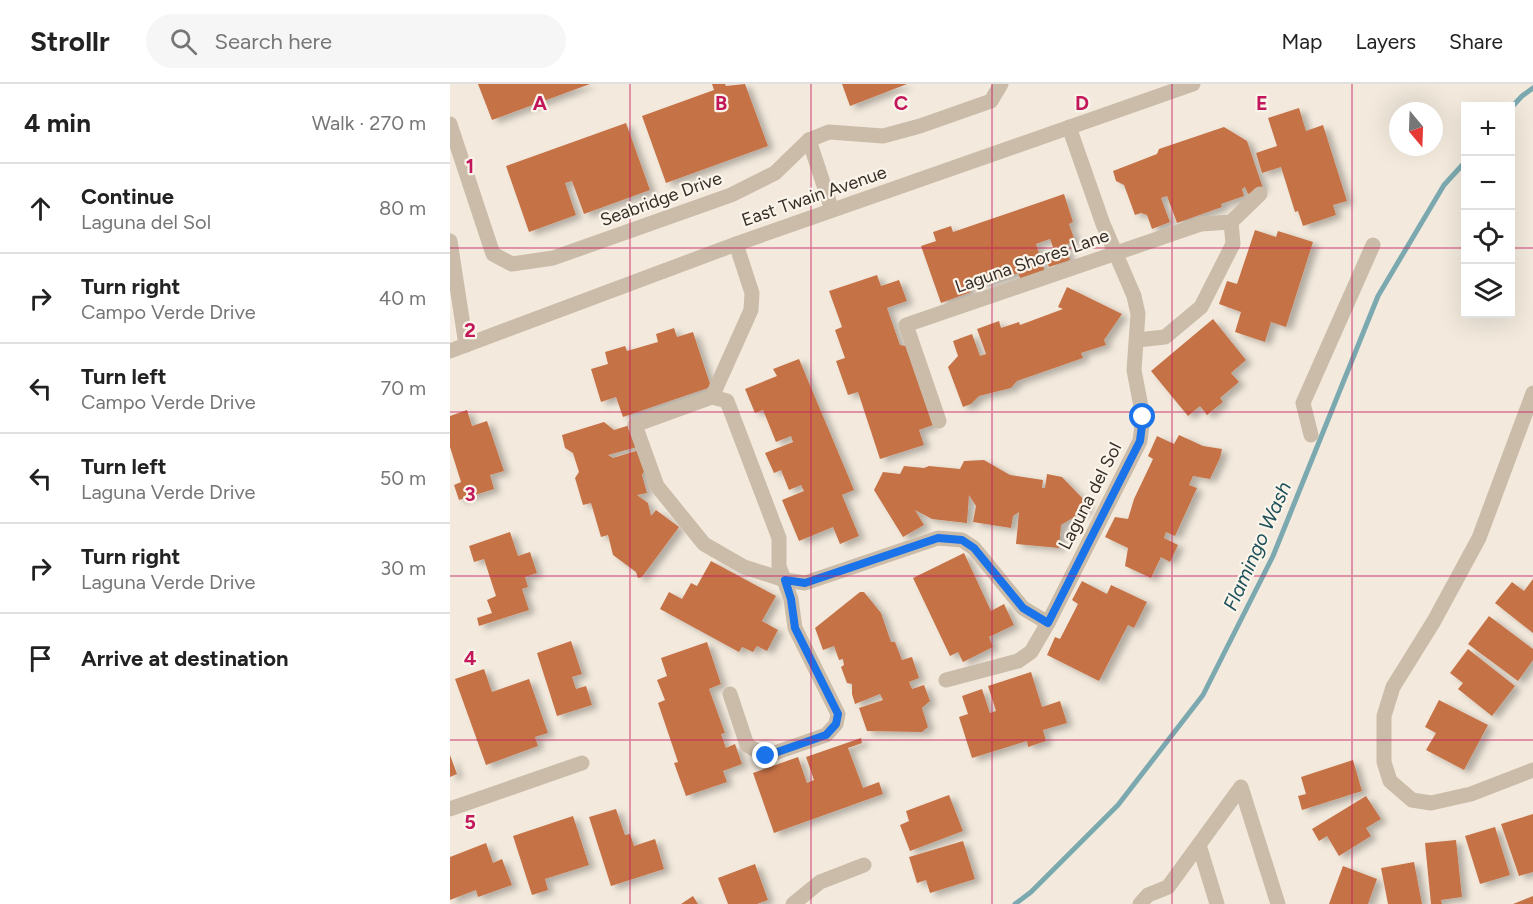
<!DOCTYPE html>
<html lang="en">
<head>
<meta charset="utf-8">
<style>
  :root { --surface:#fff; --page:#f6f6f6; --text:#222; --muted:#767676; --line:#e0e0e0 }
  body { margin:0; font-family:Figtree,sans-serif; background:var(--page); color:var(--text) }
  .controls { position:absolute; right:18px; top:18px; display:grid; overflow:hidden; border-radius:0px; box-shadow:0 6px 24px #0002 }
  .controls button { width:54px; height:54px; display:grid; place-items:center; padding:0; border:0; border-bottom:2px solid var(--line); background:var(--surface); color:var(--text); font:30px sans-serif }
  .compass { position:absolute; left:939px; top:18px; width:54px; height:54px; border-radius:50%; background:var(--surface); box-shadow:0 6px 24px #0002; rotate:161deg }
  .stop { position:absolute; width:18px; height:18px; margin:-14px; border:4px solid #1a73e8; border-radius:50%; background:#fff }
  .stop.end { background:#1a73e8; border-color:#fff; box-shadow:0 2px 6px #0008 }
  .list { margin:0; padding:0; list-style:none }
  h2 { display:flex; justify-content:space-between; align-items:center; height:78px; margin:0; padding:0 24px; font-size:26px }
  h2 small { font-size:20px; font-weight:400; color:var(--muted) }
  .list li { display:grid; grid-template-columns:39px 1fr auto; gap:18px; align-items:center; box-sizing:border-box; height:90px; padding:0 24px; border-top:2px solid var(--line) }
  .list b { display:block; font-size:22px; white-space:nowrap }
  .list p { margin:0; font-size:20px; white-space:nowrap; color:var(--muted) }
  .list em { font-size:20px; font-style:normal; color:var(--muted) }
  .icon { flex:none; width:33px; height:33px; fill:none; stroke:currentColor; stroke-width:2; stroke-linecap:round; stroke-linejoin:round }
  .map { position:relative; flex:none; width:1083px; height:820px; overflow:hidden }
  header { display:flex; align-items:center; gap:36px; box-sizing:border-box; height:84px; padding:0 30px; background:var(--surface); border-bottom:2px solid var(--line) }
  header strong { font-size:28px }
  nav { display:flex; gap:33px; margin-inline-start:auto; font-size:21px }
  .search { width:420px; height:54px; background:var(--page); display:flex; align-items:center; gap:15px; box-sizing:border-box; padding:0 21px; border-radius:33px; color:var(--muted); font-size:22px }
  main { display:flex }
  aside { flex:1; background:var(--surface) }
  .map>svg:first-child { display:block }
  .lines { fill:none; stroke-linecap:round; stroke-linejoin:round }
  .stream { stroke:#7ca9b0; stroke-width:5 }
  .building { fill:#c67247; filter:url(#shadow) }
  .minor { stroke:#cbbca9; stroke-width:15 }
  .route { stroke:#1a73e8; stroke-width:8 }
  .grid { fill:none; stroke:#c2185b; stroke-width:1.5; stroke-opacity:0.55 }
  .labels { text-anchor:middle; stroke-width:4.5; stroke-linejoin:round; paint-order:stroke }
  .street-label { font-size:18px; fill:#382f29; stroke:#faf4ea }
  .water-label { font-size:20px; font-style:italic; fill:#1e515a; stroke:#faf4ea }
  .grid-label { font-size:20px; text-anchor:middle; font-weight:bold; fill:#c2185b; stroke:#faf4ea; stroke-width:4.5; stroke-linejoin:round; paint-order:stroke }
</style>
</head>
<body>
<header>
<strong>Strollr</strong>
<div class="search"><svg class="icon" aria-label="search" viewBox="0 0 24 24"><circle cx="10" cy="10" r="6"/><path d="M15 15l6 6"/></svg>Search here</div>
<nav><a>Map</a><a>Layers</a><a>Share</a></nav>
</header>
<main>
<aside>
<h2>4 min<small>Walk · 270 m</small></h2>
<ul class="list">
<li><svg class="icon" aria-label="ahead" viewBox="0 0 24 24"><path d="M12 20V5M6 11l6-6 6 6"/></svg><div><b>Continue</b><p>Laguna del Sol</p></div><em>80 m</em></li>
<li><svg class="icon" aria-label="right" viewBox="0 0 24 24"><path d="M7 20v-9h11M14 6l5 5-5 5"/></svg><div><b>Turn right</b><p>Campo Verde Drive</p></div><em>40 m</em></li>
<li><svg class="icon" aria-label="left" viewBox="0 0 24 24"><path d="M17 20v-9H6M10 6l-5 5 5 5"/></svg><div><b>Turn left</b><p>Campo Verde Drive</p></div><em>70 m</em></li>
<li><svg class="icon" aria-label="left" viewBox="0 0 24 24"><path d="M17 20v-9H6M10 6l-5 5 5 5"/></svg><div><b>Turn left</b><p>Laguna Verde Drive</p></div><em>50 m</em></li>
<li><svg class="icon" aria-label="right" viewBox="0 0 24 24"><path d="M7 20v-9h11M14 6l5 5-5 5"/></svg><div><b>Turn right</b><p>Laguna Verde Drive</p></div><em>30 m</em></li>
<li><svg class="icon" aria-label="arrive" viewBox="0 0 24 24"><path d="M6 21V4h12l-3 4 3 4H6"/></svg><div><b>Arrive at destination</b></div></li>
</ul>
</aside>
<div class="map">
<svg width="1083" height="820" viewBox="0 0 1083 820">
  <defs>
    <filter id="shadow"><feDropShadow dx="6" dy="3.5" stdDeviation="3" flood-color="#0004"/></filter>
  </defs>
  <rect width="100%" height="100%" fill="#f3eadd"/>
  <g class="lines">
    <g class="stream">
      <polyline points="1060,25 1072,12 1083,4"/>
      <polyline points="565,820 581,808 668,721 753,611 823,472 928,212 994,101 1016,77"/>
    </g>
  </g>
  <g class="building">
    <polygon points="28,0 140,0 42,36"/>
    <polygon points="262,0 275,0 276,2 295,0 318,62 216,99 192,32 264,6"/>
    <polygon points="392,0 457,0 400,22"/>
    <polygon points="849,24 856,47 873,41 897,117 883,121 886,131 853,142 848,127 845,128 831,83 812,89 806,69 827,62 818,34"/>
    <polygon points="176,39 200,106 134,130 122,97 115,99 126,131 79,148 56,82"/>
    <polygon points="774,43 797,57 813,104 798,110 795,103 792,105 794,112 771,120 772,123 727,139 717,112 711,114 720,138 702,145 697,131 691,129 685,131 674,101 666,97 663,87 707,70 709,65"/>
    <polygon points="614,110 623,138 619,140 625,157 615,161 620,176 599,183 594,170 604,166 600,155 586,160 595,188 571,196 568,189 532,201 531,196 518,200 521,208 491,219 471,162 486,157 483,148 501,142 503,148"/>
    <polygon points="805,146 826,153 828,147 863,158 836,243 821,238 815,258 785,248 791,228 769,220 777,197 787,200"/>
    <polygon points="427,191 431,202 449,196 457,217 437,224 450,261 456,262 483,341 469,346 474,361 430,375 408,308 398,311 386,277 395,274 385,246 392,243 379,207"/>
    <polygon points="617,203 672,230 654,256 656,261 631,269 633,274 567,297 561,304 529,312 521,320 513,323 498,283 508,272 503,257 522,250 530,272 536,270 527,245 549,237 551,244 569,238 570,241 613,225 608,223"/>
    <polygon points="763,235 796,276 781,289 789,298 770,314 773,318 757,331 750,322 738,332 701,287"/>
    <polygon points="224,244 227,253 243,248 261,303 173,333 166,313 151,318 141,285 158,280 155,268 175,262 177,267 208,258 206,250"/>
    <polygon points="349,275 404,406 392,411 409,452 390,460 383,443 349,457 332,416 354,407 351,401 339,406 331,386 324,389 315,369 343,358 341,352 326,358 313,326 305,329 295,305 327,292 323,285"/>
    <polygon points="17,326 22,342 37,337 54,387 40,391 44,405 9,416 4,401 11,398 0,363 0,332"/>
    <polygon points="154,338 164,346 180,341 187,363 158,371 163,374 189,366 195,386 192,391 197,409 187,411 198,419 201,432 206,426 229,443 192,493 188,494 186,488 163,471 158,451 151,453 141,419 133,421 125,394 129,388 123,369 115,364 112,351"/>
    <polygon points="729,351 753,362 772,365 770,374 760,395 743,392 739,401 747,404 725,452 716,448 714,454 728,461 720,478 711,473 701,494 675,482 678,464 655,453 665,433 678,435 684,415 703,375 698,372 707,352 724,360"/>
    <polygon points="534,376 560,391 593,396 592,404 595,404 597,390 612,393 637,419 636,426 611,441 609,464 566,460 569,428 563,432 561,444 523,438 526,422 519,411 517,439 482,435 465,426 474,441 453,453 424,406 433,388 450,390 454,382 474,384 479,382 510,385 514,377"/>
    <polygon points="60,448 68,472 80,468 87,489 75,493 78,503 72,505 79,526 29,542 27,534 42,529 37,516 46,512 34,475 24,478 19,462"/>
    <polygon points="514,469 541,527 554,520 564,541 539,553 543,563 513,578 508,568 500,572 463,494"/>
    <polygon points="261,477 326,512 312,537 328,546 317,567 307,562 303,568 292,563 289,568 210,525 219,508 232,515 241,499 247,502"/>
    <polygon points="1083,495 1083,549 1045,519 1062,498 1074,507"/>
    <polygon points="632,497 657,510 661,501 697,518 684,544 678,541 649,597 597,571 605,553 610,555 628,520 622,516"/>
    <polygon points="410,508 414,508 431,529 441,558 445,558 452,576 462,573 469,594 459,598 462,605 474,601 480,617 472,624 478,643 472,648 417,647 409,624 433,616 430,610 405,620 402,610 402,600 397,599 391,583 394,581 393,575 389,576 384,562 373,566 365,544"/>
    <polygon points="1039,532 1083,565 1083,576 1068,597 1018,560"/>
    <polygon points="121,557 132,590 122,593 126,605 136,602 142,621 107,632 87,569"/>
    <polygon points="257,558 271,600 259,605 275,649 271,650 276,664 285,660 292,680 273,687 277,698 236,712 224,679 228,678 208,619 215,616 207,596 217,592 211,574"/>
    <polygon points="1018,565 1065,602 1042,632 1008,605 1013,599 1000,589"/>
    <polygon points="34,585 42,608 79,595 98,649 85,653 88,662 36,681 5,595"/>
    <polygon points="581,588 592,623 610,617 617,639 593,646 596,657 578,663 577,657 522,674 509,633 518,630 512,612 532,605 540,629 546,627 538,602"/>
    <polygon points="989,616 1038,641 1014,686 976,666 986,649 975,643"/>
    <polygon points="411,654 412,659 398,664 413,704 429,698 433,710 324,749 303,689 348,673 357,699 364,696 356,673"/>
    <polygon points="0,671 7,690 0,693"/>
    <polygon points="903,676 912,707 852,726 848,712 856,710 851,693"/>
    <polygon points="499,711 513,747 460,767 450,741 459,737 456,727"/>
    <polygon points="916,712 931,735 916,744 921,752 889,772 877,752 869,757 862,745"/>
    <polygon points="166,725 175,751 180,750 184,762 205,755 214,785 161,802 139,733"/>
    <polygon points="1083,730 1083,788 1069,792 1051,740"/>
    <polygon points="123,732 139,781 95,795 98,806 82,811 63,752"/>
    <polygon points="1045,743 1060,791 1030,800 1015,752"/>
    <polygon points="1006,756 1012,813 991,816 992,820 981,820 975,759"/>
    <polygon points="513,757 525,795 480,809 476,796 467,799 459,773"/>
    <polygon points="36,759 43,779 52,775 62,801 28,813 26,806 0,816 0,773"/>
    <polygon points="964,778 972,820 938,820 931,784"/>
    <polygon points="305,780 318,816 307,820 278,820 268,794"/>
    <polygon points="893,782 927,795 918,820 879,820"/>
    <polygon points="243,812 248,820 231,820"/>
    <polygon points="1083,812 1083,820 1063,820"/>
  </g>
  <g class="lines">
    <g class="minor">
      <polyline points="0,40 43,170 62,180 103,174 281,111 325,89 359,56 379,48 433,52 470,42 541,17 551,0"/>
      <polyline points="359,56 382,126"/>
      <polyline points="0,157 16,261"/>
      <polyline points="286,160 302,209 301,226 262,313 185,341 207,402 254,460 294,483 335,496 355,499 488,454 512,456 524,464 573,524 598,539"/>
      <polyline points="687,256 715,253 751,223 783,160 781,138"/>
      <polyline points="0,267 286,160 743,0"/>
      <polyline points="1083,309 1029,454 984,537 943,603 934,632 934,678 940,697 962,716 981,719 1021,710 1083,686"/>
      <polyline points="262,313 277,317 329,454 329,482 341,515 345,544 388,630 386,640 376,651 316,672 297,661 280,610"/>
      <polyline points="489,337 456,241 751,140 781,138 810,110"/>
      <polyline points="861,351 853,319 923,161"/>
      <polyline points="496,596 568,577 581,568 598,539 690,357 693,333 684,286 688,230 684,212 653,140 619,43"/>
      <polyline points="0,725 132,679"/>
      <polyline points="749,761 767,820"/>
      <polyline points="343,820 370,798 414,781"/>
      <polyline points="690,820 698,811 718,803 791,703 828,820"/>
    </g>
  </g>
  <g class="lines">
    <polyline class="route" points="316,672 376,651 386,640 388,630 345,544 341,515 335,496 355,499 488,454 512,456 524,464 573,524 598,539 690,357 693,333"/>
  </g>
  <path class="grid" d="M 180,0 L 180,820M 361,0 L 361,820M 542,0 L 542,820M 722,0 L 722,820M 902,0 L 902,820M 0,164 L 1016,164M 1060,164 L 1083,164M 0,328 L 1083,328M 0,492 L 1083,492M 0,656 L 1083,656"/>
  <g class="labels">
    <g class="street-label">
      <text transform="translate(364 112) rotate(-19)" y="6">East Twain Avenue</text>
      <text transform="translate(211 115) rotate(-20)" y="6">Seabridge Drive</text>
      <text transform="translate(582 177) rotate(-19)" y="6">Laguna Shores Lane</text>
      <text transform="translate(640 412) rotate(-63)" y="6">Laguna del Sol</text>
    </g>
    <g class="water-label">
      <text transform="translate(807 462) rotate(-66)" y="7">Flamingo Wash</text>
    </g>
  </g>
  <g class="grid-label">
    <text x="90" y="26">A</text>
    <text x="271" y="26">B</text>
    <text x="451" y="26">C</text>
    <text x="632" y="26">D</text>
    <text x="812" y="26">E</text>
    <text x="20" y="89">1</text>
    <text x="20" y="253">2</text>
    <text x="20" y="417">3</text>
    <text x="20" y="581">4</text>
    <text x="20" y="745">5</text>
  </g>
</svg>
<div class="controls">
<button>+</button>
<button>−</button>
<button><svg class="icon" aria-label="locate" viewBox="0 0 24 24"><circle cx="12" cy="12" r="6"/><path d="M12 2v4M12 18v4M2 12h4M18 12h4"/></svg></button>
<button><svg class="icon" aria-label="layers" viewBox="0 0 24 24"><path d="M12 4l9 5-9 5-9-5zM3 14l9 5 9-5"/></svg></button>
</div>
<svg class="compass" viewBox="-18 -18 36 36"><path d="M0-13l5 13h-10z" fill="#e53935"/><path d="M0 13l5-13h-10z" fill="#767676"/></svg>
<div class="stop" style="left:693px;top:333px"></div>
<div class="stop end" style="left:316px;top:672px"></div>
</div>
</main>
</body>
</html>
